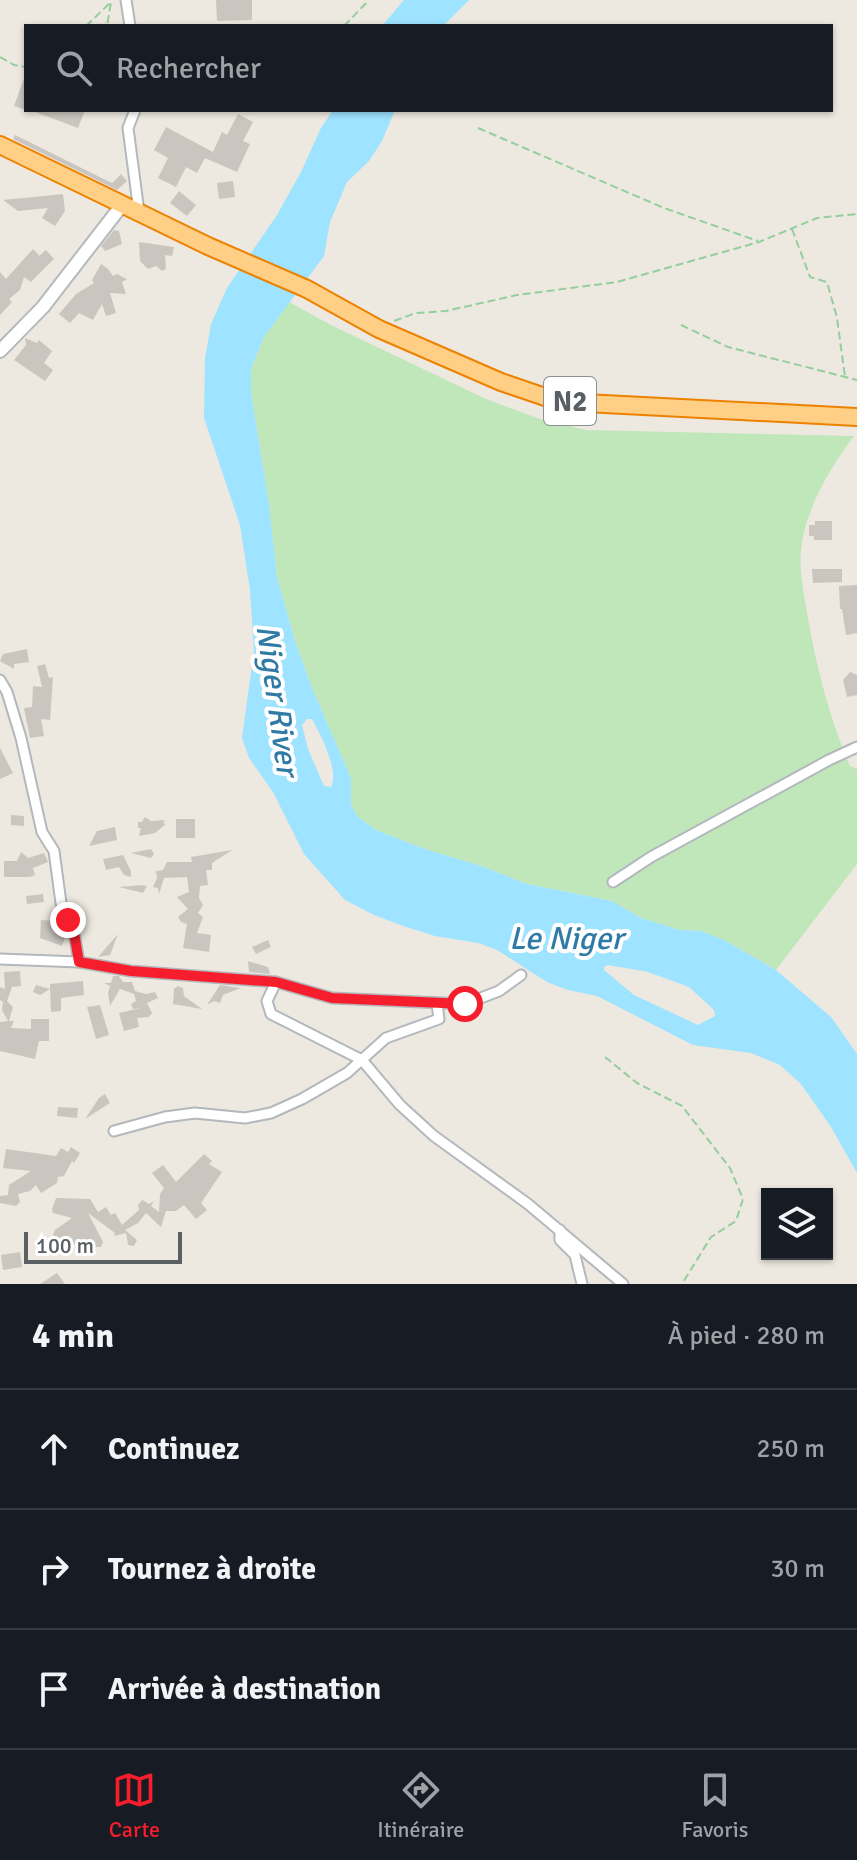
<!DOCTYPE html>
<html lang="fr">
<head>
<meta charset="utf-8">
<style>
  :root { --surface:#171b24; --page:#20242c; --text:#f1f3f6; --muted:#9ea1a6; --line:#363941; --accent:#f61e2c }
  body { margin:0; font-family:Signika,sans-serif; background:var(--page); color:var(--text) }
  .controls { position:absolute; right:24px; bottom:24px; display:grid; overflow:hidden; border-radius:0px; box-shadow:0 2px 6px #0004 }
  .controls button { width:72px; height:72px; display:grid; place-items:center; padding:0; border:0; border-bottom:2px solid var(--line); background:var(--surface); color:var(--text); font:40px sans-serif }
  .scale { position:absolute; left:24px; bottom:20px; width:158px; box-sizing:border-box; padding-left:8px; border:4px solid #595f63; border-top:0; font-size:22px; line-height:28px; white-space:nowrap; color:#595f63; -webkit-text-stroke:6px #fff; paint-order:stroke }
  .stop { position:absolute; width:24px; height:24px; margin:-18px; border:6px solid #f61e2c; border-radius:50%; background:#fff }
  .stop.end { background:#f61e2c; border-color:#fff; box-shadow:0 2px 8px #0008 }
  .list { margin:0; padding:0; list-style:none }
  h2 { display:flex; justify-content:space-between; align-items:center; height:104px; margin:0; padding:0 32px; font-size:34px }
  h2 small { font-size:26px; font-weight:400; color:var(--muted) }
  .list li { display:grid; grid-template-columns:52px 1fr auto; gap:24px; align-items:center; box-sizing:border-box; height:120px; padding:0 32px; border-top:2px solid var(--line) }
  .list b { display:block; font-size:30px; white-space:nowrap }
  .list em { font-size:26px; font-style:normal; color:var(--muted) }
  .icon { flex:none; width:44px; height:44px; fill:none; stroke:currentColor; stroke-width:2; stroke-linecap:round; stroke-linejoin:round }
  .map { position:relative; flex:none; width:857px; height:1284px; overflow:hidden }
  .search { position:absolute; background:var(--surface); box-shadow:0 2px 6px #0004; left:24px; right:24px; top:24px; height:88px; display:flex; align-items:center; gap:20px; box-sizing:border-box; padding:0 28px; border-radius:0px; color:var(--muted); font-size:30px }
  .sheet { height:464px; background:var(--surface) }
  nav { display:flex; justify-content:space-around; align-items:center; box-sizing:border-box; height:112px; border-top:2px solid var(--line); background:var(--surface); font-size:22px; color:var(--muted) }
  nav a { display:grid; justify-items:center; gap:4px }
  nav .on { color:var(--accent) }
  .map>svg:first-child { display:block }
  .green { fill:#c0e7ba }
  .water { fill:#9ee3ff; fill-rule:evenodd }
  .building { fill:#cac6bf }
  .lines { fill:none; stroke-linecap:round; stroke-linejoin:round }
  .street-casing { stroke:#b3b8bc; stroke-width:13 }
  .secondary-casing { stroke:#b4b9be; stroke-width:16 }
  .highway-casing { stroke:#ed8100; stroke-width:20 }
  .path { stroke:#95ce9d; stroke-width:2; stroke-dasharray:8 4; stroke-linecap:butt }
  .street { stroke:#fff; stroke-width:9 }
  .secondary { stroke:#fff; stroke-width:12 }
  .highway { stroke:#ffcf85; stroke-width:16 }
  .route { stroke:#f61e2c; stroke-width:10 }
  .labels { text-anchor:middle; stroke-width:8; stroke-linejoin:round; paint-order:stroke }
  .shield { fill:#fff; stroke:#8b8f92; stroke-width:2 }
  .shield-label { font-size:28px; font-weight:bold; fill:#595f63 }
  .water-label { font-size:32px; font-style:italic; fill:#307ba6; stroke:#fff }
</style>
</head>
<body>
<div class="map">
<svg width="857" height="1284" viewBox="0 0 857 1284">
  <rect width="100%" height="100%" fill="#ede9e0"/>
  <path class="green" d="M 289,302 L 331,325 L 486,399 L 540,419 L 586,430 L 854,436 C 830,468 804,511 801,552 C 799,571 804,594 807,613 C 816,665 829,717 850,766 L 857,769 L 857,864 L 776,970 L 724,940 L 701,931 L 680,930 L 641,918 L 612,901 L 527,884 L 481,866 L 422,848 L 376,830 L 358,817 L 351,805 L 351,778 L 312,688 L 295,641 L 277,577 L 269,505 L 251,392 L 251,369 L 264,337 Z"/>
  <g class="water">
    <polygon points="404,0 469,0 443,26 382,26"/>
    <path d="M 333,110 L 395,110 L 382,141 L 369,161 L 347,182 L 330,222 L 324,256 L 264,337 L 251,369 L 251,392 L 269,505 L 277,577 L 295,641 L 312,688 L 351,778 L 351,805 L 358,817 L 376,830 L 422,848 L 481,866 L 527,884 L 612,901 L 641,918 L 680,930 L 701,931 L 724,940 L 776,970 L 831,1017 L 857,1054 L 857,1173 L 831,1127 L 801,1084 L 780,1065 L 751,1053 L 693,1045 L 597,996 L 568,990 L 547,982 L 497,950 L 478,943 L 435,936 L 403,926 L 374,915 L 345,900 L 304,854 L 273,792 L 249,758 L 242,738 L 254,651 L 250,590 L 240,525 L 204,418 L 205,359 L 211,324 L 227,288 L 277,215 L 301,172 L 321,128 ZM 307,719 L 312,719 C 321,736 339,769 331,787 L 324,786 L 308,749 L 302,725 ZM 608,965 L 648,972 L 689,987 L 714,1010 L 715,1016 L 698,1025 L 634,995 L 604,970 L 604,967 Z"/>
  </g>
  <g class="building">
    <polygon points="216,0 252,0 252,20 217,21"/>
    <polygon points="25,76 26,77 26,110 14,106"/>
    <polygon points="30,110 85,110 78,128"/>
    <polygon points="238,114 253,122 243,141 250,144 237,172 205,158 197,173 186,167 176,187 158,178 168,158 154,150 166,127 213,152 222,132 227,135"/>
    <polygon points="15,135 112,183 121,174 127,181 117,190 13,139"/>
    <polygon points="233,181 235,197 219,199 217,183"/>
    <polygon points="179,191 196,205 187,216 170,203"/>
    <polygon points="63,194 65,211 55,226 42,218 48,208 18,211 3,200"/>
    <polygon points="114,230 119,231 122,244 105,251 101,246"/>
    <polygon points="139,242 174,247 172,256 165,255 166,269 162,271 156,266 148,269 140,261"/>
    <polygon points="33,249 39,255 38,257 46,250 54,259 31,282 24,277 20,290 9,299 12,302 0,315 0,272 6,279"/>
    <polygon points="101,264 108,269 113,276 117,274 127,279 122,282 126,294 110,293 116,313 106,316 102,304 93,320 79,313 70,323 59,314 76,294 94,283 92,280"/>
    <polygon points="25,338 37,343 39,340 52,351 44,363 53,370 45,381 14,360 26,345"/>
    <polygon points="815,521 832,521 832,540 814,540 814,536 809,536 809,525 815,525"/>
    <polygon points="812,569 842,569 842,582 813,583"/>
    <polygon points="857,585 857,633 846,635 842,609 840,609 839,586"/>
    <polygon points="27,649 29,662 14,664 14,669 0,661 3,654"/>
    <polygon points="45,664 49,678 53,677 50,720 41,719 44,736 30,738 24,708 32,707 33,686 42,687 37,666"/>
    <polygon points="850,672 857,675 857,695 847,697 843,680"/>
    <polygon points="0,748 13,773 0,779"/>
    <polygon points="11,815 24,816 24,826 11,825"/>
    <polygon points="145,817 151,821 165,820 163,823 166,824 155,833 139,836 141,828 138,828 138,822 142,822"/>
    <rect x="176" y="819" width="19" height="19"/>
    <polygon points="115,827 117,840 89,846 97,831"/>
    <polygon points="151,849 154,854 151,858 131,853"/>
    <polygon points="232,850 212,863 212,870 206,870 208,885 200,886 199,898 203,905 198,913 203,917 197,933 211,935 209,952 183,948 187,924 181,922 178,917 188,909 177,897 189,892 187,877 164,878 159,894 158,888 153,887 157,878 156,871 163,870 167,862 192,862 191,857"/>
    <polygon points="21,852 28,858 44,853 48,862 33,868 35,875 30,877 4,877 4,861 17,861"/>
    <polygon points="123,855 131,871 131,877 124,875 119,867 106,870 103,859"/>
    <polygon points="142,885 147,886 143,893 119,887"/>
    <polygon points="43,894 44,902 27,904 26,896"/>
    <polygon points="58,918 63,928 58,935 65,937 62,946 40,938 41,920 55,921"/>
    <polygon points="118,934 110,955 98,957"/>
    <polygon points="268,940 271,947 256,954 252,947"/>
    <polygon points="248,961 268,967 270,974 249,972"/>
    <polygon points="20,971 21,986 12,987 7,1001 13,1007 9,1021 14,1021 11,1028 31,1029 31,1019 49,1019 49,1041 39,1041 35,1059 0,1051 0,1022 8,1021 2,1010 3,1002 0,1000 0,987 5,989 4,972"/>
    <polygon points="113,976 119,976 123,982 132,982 135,991 146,994 155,992 158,998 147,1003 152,1013 149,1017 137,1018 139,1027 124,1031 119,1013 140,1008 133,1009 131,1004 136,1001 134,994 120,989 110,1006 108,993 110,986 104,983 111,983"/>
    <polygon points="83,981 84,995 61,998 61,1011 51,1012 50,989 40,995 33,992 36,985 50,989 50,984"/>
    <polygon points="220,985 241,988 223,995 220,1003 214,1001 207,1005"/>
    <polygon points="178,986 183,988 184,996 202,1009 173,1004 174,989"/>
    <polygon points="100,1005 109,1035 96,1039 87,1007"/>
    <polygon points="105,1094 110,1103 85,1119 99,1098"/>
    <polygon points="58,1107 78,1108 77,1118 57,1116"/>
    <polygon points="71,1147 80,1153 74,1163 72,1161 64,1176 58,1177 57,1183 41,1193 36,1185 30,1191 18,1194 20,1202 16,1206 0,1203 0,1196 8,1195 9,1185 31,1171 3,1168 6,1149 56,1156 61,1148 68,1152"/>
    <polygon points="204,1154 212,1161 209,1164 222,1172 201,1203 207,1210 196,1219 184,1205 176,1211 166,1211 161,1227 146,1213 138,1223 125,1230 137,1240 134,1246 128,1245 126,1233 114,1236 115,1233 88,1213 103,1242 101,1247 96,1247 90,1240 77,1248 73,1242 63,1246 53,1235 55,1230 72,1218 53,1213 52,1209 56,1198 90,1199 98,1212 106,1207 111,1215 115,1213 122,1225 139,1210 138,1205 142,1200 149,1204 154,1201 151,1206 159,1212 160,1194 164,1188 152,1173 163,1165 176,1182"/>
    <polygon points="20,1252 22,1267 3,1270 1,1255"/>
    <polygon points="57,1273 65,1284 40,1284"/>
  </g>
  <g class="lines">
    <g class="street-casing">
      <g id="street">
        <polyline points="126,0 130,26"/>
        <polyline points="135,110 128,128 139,212"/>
        <polyline points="0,680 7,692 21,738 42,832 54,851 61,903 75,938 79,962"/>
        <polyline points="613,882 651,857 829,760 857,747"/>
        <polyline points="0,959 79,962 131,971 276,982 267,1001 271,1014 362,1060 400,1105 434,1136 528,1204 623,1284"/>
        <polyline points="276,982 332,998 465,1004 499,991 521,975"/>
        <polyline points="114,1131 165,1117 195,1113 245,1118 271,1113 302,1099 347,1073 386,1038 439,1019 437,1004"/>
        <polyline points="560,1230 560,1240 575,1255 582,1284"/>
      </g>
    </g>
    <g class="secondary-casing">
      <polyline id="secondary" points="0,351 43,307 122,205"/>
    </g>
    <g class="highway-casing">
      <polyline id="highway" points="0,145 208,246 307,289 379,329 501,382 545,397 585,403 857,417"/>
    </g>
    <g class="path">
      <polyline points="86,26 111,2 107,26"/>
      <polyline points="344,26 369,0"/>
      <polyline points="0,57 14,65 26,67"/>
      <polyline points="478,128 664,208 758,241"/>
      <polyline points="792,229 810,277 827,282 837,318 845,377"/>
      <polyline points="394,321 416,313 446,311 517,295 617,282 759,242 817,218 857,214"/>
      <polyline points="681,325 728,347 857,380"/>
      <polyline points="605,1057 637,1083 682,1106 730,1168 743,1199 736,1221 711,1237 682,1284"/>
    </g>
    <use href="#street" class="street"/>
    <use href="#secondary" class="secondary"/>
    <use href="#highway" class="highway"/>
  </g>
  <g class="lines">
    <polyline class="route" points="68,920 75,938 79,962 131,971 276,982 332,998 465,1004"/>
  </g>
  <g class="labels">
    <rect class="shield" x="544" y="377" width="52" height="48" rx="6"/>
    <g class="shield-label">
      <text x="570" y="411">N2</text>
    </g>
    <g class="water-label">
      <text transform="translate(278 700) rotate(82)" y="11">Niger River</text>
      <text x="566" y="949">Le Niger</text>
    </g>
  </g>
</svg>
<div class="controls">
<button><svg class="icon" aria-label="layers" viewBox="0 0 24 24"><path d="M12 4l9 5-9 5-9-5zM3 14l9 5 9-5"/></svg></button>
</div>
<div class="scale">100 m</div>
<div class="stop" style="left:465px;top:1004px"></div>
<div class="stop end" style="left:68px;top:920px"></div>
<div class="search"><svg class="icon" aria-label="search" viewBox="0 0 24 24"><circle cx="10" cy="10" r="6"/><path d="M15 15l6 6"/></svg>Rechercher</div>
</div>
<section class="sheet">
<h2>4 min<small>À pied · 280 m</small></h2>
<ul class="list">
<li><svg class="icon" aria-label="ahead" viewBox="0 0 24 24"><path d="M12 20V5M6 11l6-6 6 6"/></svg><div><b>Continuez</b></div><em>250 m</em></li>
<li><svg class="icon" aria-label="right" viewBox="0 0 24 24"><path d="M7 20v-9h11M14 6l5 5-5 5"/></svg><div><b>Tournez à droite</b></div><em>30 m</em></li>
<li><svg class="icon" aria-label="arrive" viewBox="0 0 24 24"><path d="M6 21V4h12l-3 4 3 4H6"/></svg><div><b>Arrivée à destination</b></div></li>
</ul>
</section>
<nav>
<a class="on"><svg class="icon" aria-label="map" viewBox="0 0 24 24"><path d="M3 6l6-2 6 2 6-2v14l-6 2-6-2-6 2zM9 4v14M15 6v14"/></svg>Carte</a>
<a><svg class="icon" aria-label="directions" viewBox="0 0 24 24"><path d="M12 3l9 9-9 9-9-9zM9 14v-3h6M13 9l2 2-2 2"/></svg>Itinéraire</a>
<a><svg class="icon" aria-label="saved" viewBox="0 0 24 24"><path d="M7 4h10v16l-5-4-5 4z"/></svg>Favoris</a>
</nav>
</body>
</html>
